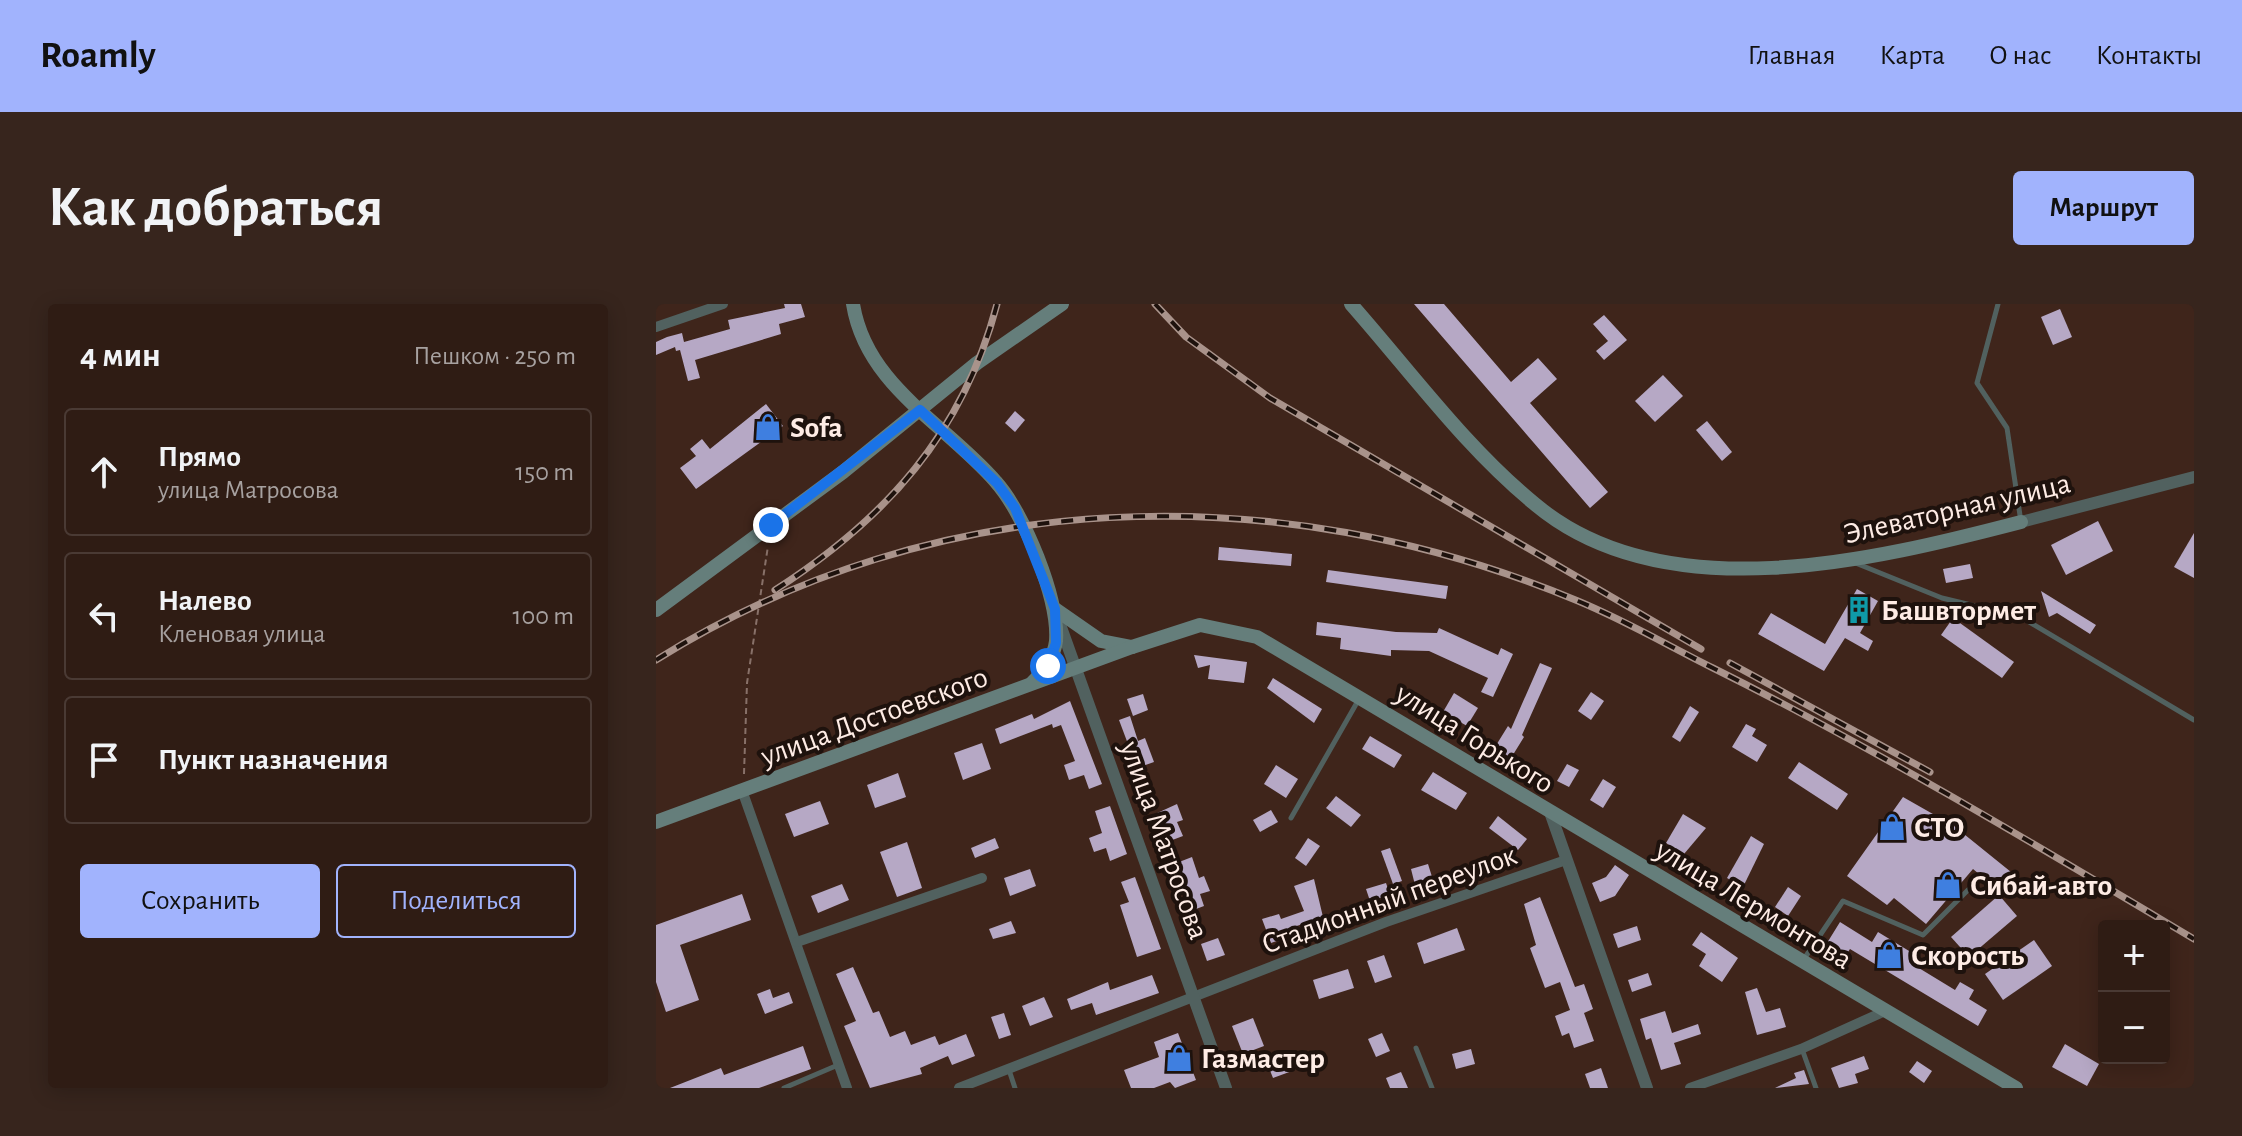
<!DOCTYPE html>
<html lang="ru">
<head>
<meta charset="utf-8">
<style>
  :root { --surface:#2f1c14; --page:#37251d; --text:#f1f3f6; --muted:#a7a1a0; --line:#4a3a34; --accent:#a1b3fd }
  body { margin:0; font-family:"Alegreya Sans",sans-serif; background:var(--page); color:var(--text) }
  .controls { position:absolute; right:24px; bottom:24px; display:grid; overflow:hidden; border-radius:8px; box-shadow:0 4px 20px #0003 }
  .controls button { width:72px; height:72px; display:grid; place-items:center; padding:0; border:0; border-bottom:2px solid var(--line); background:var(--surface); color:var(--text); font:40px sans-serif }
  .stop { position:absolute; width:24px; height:24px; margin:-18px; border:6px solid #1a73e8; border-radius:50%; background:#fff }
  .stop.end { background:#1a73e8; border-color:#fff; box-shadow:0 2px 8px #0008 }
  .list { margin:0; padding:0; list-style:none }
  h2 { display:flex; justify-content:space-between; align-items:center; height:104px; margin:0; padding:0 32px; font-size:34px }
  h2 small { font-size:26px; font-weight:400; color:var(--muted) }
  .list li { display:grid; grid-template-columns:52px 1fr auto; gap:24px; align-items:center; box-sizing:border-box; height:128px; margin:0 16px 16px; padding:0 16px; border:2px solid var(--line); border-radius:8px }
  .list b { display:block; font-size:30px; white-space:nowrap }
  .list p { margin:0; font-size:26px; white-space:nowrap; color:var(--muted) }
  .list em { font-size:26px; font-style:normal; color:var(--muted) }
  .actions { display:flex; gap:16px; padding:24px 32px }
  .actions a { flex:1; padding:18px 0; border:2px solid var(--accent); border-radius:8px; text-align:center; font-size:28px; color:var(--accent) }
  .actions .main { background:var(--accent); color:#111 }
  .icon { flex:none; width:44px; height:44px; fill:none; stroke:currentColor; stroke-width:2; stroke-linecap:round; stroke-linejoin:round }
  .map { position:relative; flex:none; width:1538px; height:784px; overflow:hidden; border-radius:8px }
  header { display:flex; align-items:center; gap:48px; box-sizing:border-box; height:112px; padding:0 40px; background:var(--accent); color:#111 }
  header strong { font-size:38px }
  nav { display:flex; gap:44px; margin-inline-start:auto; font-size:28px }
  .intro { display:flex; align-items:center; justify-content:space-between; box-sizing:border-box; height:192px; padding:0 48px }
  h1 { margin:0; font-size:56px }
  .button { padding:20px 36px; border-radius:8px; background:var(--accent); color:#111; font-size:28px; font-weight:700 }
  main { display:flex; gap:48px; padding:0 48px }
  aside { flex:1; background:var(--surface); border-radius:8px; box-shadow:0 4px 20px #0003 }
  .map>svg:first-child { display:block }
  .building { fill:#b6a8c5 }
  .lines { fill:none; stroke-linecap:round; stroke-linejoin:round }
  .path { stroke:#887169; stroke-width:2; stroke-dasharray:6 4; stroke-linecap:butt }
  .service { stroke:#51615f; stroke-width:5 }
  .minor { stroke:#51615f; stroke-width:10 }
  .tertiary { stroke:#51615f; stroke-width:12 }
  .secondary { stroke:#657e7b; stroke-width:14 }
  .rail-casing { stroke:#a9938b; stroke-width:7 }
  .rail { stroke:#1e120d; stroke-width:4; stroke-dasharray:12; stroke-linecap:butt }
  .route { stroke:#1a73e8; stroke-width:10 }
  .labels { text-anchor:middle; stroke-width:8; stroke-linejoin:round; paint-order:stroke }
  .poi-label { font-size:30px; font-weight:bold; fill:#feece5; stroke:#1e120d; text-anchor:start }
  .street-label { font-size:30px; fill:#feece5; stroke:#1e120d }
</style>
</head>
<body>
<header>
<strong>Roamly</strong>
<nav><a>Главная</a><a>Карта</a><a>О нас</a><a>Контакты</a></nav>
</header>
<div class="intro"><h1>Как добраться</h1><a class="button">Маршрут</a></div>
<main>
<aside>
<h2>4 мин<small>Пешком · 250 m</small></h2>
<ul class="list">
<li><svg class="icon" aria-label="ahead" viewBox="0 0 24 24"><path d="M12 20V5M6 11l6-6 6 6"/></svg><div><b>Прямо</b><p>улица Матросова</p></div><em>150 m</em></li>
<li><svg class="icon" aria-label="left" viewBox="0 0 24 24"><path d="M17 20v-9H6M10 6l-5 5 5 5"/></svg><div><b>Налево</b><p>Кленовая улица</p></div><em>100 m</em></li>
<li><svg class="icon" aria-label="arrive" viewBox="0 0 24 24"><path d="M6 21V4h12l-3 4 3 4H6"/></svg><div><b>Пункт назначения</b></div></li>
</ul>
<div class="actions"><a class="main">Сохранить</a><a>Поделиться</a></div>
</aside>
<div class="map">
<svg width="1538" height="784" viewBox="0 0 1538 784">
  <rect width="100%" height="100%" fill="#3f251b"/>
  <g class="building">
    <polygon points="128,0 145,0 149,13 123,20 125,30 39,56 44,74 32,77 24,46 20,47 19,43 0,51 0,38 11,33 26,29 28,38 74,25 72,16 129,4"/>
    <polygon points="758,0 788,0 855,78 882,54 901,75 874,99 952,188 934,204"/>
    <polygon points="1404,5 1416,33 1397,41 1385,13"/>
    <polygon points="948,11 971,36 948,56 940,47 952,37 937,20"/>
    <polygon points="1007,71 1027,92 999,118 979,97"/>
    <polygon points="110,100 127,122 40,185 24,164 40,152 34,145 46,135 54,145"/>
    <polygon points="359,107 369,116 359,128 349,119"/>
    <polygon points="1051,117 1076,148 1066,157 1040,126"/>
    <polygon points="1442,217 1457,247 1410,271 1395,241"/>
    <polygon points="1538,229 1538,274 1518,263"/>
    <polygon points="563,243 636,250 635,262 562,256"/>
    <polygon points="1314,260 1317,274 1290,279 1287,265"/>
    <polygon points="672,266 792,282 790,295 670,278"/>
    <polygon points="1201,285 1222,297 1204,329 1217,337 1212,347 1189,334 1168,367 1102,330 1115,309 1169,340"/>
    <polygon points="1385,287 1440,321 1434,330 1401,309 1393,313"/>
    <polygon points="1297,314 1358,358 1346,374 1285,331"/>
    <polygon points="661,318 740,328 781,329 783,324 842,351 845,344 857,350 837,393 825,388 832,374 773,347 735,346 735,352 684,345 685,334 660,331"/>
    <polygon points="538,351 591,358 588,379 552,375 554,361 542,364"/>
    <polygon points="884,359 896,364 866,431 868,433 855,454 839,443 852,422 855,425"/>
    <polygon points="617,374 666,405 658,419 611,384"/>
    <polygon points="935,388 948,397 935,416 922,407"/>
    <polygon points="798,389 822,404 811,422 787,408"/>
    <polygon points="487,390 492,406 477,412 471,395"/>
    <polygon points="414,397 446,480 433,485 428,471 413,476 408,461 419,457 405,421 397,424 396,420 344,440 339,425 376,410 378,415"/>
    <polygon points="1034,402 1043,408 1024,438 1016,433"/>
    <polygon points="474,412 482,437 489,434 498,458 481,464 463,416"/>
    <polygon points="1090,420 1100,425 1096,432 1111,441 1101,458 1076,443"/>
    <polygon points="714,432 746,451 738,464 706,445"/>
    <polygon points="326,439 335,465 307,476 298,449"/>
    <polygon points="1143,458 1192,490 1181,506 1132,474"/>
    <polygon points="911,460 923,466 913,483 901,477"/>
    <polygon points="620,461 642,475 630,494 608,480"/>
    <polygon points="777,468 811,489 800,506 765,486"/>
    <polygon points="242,469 250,493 219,504 211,481"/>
    <polygon points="947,475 960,483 947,504 934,496"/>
    <polygon points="680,492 705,511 695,523 670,504"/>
    <polygon points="1247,493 1298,522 1355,568 1341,585 1317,565 1270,620 1238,594 1231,601 1191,572"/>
    <polygon points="164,497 173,520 138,533 129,510"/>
    <polygon points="521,500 527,516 521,518 527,532 511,538 499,510"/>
    <polygon points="454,502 471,550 454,557 450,544 438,548 433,534 446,529 439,507"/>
    <polygon points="615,506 622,518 604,528 597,516"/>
    <polygon points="1027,510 1050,524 1028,550 1010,539"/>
    <polygon points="842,512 871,535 862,546 833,524"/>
    <polygon points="1095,532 1108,540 1087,583 1071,574"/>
    <polygon points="339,534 343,544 319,554 315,544"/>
    <polygon points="652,534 664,542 650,562 639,554"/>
    <polygon points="251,538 266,584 241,593 224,548"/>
    <polygon points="734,544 746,577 737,580 725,547"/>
    <polygon points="536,553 543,574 548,572 554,587 544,590 548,602 532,608 518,560"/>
    <polygon points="772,560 777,576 759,581 755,565"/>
    <polygon points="959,561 973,571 959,592 944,598 936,579 950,573"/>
    <polygon points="374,565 380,582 354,592 348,574"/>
    <polygon points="479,573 505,645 481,653 464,601 473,598 465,578"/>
    <polygon points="658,575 667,613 629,626 632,633 615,639 606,615 623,610 625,615 648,607 638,582"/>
    <polygon points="730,579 734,591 714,597 710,585"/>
    <polygon points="186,580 193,596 162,609 155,592"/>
    <polygon points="1132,583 1145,592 1132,612 1119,603"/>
    <polygon points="86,590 95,616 24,641 43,696 10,708 0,678 0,621"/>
    <polygon points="1343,591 1361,612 1313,653 1295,633"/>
    <polygon points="884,593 919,683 928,680 937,705 928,709 938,737 918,744 913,729 906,732 899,712 914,706 904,678 889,684 874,644 880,641 868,600"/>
    <polygon points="355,617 360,629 337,635 333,625"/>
    <polygon points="1184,618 1216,638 1222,628 1258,650 1253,658 1299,686 1304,678 1318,686 1313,695 1331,706 1322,722 1194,645 1190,651 1171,639"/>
    <polygon points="981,622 985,636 962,644 957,630"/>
    <polygon points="801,624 809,646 768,660 761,639"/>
    <polygon points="1045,628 1082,654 1066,678 1043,662 1050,650 1036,641"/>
    <polygon points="562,634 569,651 551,657 545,640"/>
    <polygon points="1378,636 1396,662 1347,696 1329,670"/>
    <polygon points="728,651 736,673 719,679 711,657"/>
    <polygon points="197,663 217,709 223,707 234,733 249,727 255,741 279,732 283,741 310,730 319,752 296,761 292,752 264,764 266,770 214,784 188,722 200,717 180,670"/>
    <polygon points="692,665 698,684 663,695 657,676"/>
    <polygon points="992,669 996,681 976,688 972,676"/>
    <polygon points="496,671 503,689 440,711 436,699 415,706 411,695 452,678 454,686"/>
    <polygon points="1101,684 1110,708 1124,704 1130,723 1101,731 1089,688"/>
    <polygon points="114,685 117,694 133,688 137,699 109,710 101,690"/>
    <polygon points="388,693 397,713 374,722 366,702"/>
    <polygon points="1009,707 1016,729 1042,720 1045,730 1018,739 1025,760 1005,766 995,734 990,736 984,715"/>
    <polygon points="348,709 355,731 343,735 335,713"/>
    <polygon points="597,714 608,742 587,750 576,722"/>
    <polygon points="522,729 540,776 519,784 514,778 498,784 475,784 468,766 503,753 498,738"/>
    <polygon points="726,729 734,747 720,753 712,735"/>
    <polygon points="1409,740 1443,760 1431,782 1396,763"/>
    <polygon points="147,742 155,765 103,784 14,784 65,764 68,771"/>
    <polygon points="815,745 819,760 800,765 796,750"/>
    <polygon points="1208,752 1213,765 1199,770 1202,779 1183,784 1175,764"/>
    <polygon points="632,757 636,767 617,774 613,764"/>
    <polygon points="1261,757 1276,767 1268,779 1253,768"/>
    <polygon points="945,764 952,784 934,784 929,770"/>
    <polygon points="1148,766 1153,780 1119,784 1140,774 1138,769"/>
    <polygon points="745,768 752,784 734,784 730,774"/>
  </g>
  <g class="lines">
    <polyline class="path" points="88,470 91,379 112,242"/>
    <g class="service">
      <polyline points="1342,0 1321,79 1351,124 1365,218"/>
      <polyline points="1197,258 1286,294 1365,313 1538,416"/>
      <polyline points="635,514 703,395"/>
      <polyline points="1148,655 1187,597 1267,631 1312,586"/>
      <polyline points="760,744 776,784"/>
      <polyline points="1146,745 1160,784"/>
      <polyline points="353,766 359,784"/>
      <polyline points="128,784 182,761"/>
    </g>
    <g class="minor">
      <polyline points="0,23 67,0"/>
      <polyline points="87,489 191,784"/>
      <polyline points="141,638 326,574"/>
      <polyline points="303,784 730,618 910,556"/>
      <polyline points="1034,784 1145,745 1227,708"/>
    </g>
    <g class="tertiary">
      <polyline points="1365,218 1538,173"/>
      <polyline points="401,312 570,784"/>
      <polyline points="894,508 991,784"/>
    </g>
    <g class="secondary">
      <path d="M 197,0 C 210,82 290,120 340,178 C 368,209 403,295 400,337 C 398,354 388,367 376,379"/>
      <path d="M 695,0 C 755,68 810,144 880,201 C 1009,308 1219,256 1365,218"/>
      <polyline points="399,305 445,337 476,343"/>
      <polyline points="0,306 187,168 321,59 406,0"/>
      <polyline points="0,518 476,343 544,321 601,333 1360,784"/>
    </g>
    <g class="rail-casing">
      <g id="rail">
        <polyline points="499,0 530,33 614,94 1045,345"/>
        <path d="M 119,286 C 230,215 307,129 341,0"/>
        <path d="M 0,356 C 280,181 621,171 922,297 C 968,316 1013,342 1057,364 C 1222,446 1380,541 1538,635"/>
        <polyline points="1074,359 1274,468"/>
      </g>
    </g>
    <use href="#rail" class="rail"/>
  </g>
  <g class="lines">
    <polyline class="route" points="115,221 264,106 341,179 359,204 399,305 400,339 392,362"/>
  </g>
  <defs>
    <g id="shop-bare" transform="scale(2.16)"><path d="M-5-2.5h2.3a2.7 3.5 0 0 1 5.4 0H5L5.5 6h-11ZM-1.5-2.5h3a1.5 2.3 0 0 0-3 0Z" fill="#3f7fe0" stroke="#1e120d" stroke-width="2.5" paint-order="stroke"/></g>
    <g id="building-bare" transform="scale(2.16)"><path d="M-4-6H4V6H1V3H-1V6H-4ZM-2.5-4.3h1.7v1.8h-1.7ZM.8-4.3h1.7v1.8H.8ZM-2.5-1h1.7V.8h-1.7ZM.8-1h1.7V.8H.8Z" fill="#0f9aa8" stroke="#1e120d" stroke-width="2.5" paint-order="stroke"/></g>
  </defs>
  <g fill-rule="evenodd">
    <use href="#shop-bare" x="112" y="123"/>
    <use href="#building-bare" x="1203" y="306"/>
    <use href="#shop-bare" x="1236" y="523"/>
    <use href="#shop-bare" x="1292" y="581"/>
    <use href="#shop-bare" x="1233" y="651"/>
    <use href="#shop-bare" x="523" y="754"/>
  </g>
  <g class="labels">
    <g class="poi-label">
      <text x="134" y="133">Sofa</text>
      <text x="1225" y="316">Башвтормет</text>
      <text x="1258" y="533">СТО</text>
      <text x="1314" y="591">Сибай-авто</text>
      <text x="1255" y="661">Скорость</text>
      <text x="545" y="764">Газмастер</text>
    </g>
    <g class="street-label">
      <text transform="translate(1301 204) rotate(-13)" y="10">Элеваторная улица</text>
      <text transform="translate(218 412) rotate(-20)" y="10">улица Достоевского</text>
      <text transform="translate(819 434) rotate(32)" y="10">улица Горького</text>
      <text transform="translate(509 536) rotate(70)" y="10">улица Матросова</text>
      <text transform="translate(733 595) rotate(-20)" y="10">Стадионный переулок</text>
      <text transform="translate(1098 600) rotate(31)" y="10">улица Лермонтова</text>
    </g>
  </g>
</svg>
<div class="controls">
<button>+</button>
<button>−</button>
</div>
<div class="stop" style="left:392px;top:362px"></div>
<div class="stop end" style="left:115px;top:221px"></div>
</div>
</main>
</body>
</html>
